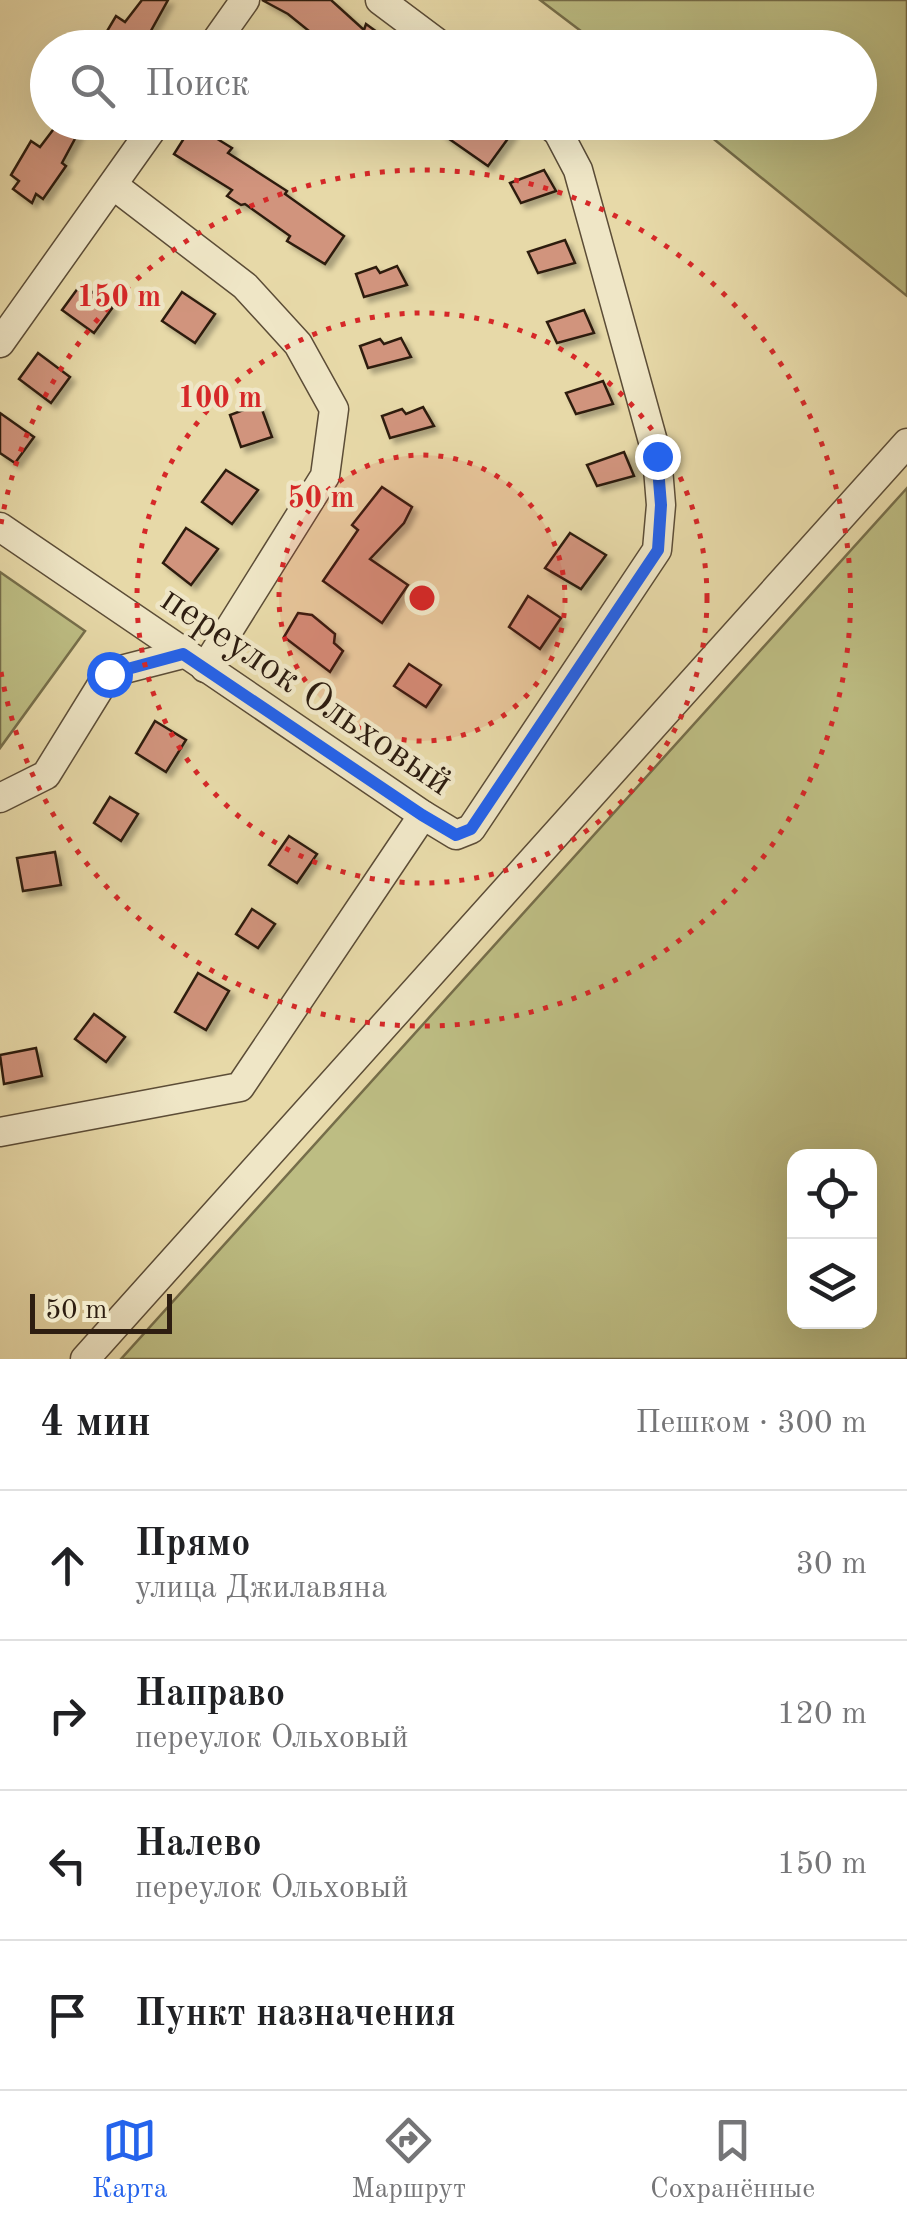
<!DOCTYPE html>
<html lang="ru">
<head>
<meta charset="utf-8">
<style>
  :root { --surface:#fff; --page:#f2f2f2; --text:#202124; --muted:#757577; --line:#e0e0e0; --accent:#2563eb }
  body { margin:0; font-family:"Old Standard TT",serif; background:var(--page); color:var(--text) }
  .controls { position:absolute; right:30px; bottom:30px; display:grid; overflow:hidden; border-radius:20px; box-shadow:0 10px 40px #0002 }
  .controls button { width:90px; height:90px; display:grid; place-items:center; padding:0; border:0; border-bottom:2px solid var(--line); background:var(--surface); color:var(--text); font:50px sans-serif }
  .scale { position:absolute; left:30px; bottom:25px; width:142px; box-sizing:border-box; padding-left:10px; border:5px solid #2e1e11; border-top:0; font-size:28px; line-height:35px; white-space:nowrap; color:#2e1e11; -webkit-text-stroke:8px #efe6c6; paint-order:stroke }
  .stop { position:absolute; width:30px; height:30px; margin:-22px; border:8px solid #2563eb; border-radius:50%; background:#fff }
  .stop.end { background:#2563eb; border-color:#fff; box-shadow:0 2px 10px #0008 }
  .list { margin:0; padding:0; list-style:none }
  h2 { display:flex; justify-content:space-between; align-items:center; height:130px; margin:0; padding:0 40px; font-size:42px }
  h2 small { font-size:32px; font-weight:400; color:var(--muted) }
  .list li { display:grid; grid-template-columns:65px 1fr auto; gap:30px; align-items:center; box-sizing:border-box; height:150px; padding:0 40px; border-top:2px solid var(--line) }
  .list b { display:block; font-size:38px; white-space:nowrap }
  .list p { margin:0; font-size:32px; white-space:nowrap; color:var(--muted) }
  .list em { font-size:32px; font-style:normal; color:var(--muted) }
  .icon { flex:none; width:55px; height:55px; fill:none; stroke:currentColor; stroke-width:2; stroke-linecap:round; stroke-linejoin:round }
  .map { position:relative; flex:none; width:907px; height:1359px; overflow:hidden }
  .search { position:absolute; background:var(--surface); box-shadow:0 10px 40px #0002; left:30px; right:30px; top:30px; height:110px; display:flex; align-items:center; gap:25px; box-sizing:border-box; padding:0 35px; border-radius:55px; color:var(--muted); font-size:38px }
  .sheet { height:730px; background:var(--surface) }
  nav { display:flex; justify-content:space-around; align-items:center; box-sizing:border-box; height:140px; border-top:2px solid var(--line); background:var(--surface); font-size:28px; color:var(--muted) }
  nav a { display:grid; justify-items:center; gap:5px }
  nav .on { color:var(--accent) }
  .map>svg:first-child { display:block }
  .green { fill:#bdbd83; stroke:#766e4a; stroke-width:2.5; fill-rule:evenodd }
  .building { fill:#d1947d; stroke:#2e1e11; stroke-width:2.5; filter:url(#shadow) }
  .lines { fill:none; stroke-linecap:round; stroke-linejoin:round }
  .minor-casing { stroke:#5c4d37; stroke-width:31 }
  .minor { stroke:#efe6c6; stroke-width:28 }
  .route { stroke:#2563eb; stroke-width:12 }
  .ring { fill:none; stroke:#d62828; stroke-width:5; stroke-dasharray:5 10 }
  .labels { text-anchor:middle; stroke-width:9; stroke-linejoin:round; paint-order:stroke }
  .street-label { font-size:40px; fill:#2e1e11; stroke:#efe6c6 }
  .centre { fill:#d62828; stroke:#efe6c6; stroke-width:5 }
  .ring-label { font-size:30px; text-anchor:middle; font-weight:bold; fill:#d62828; stroke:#efe6c6; stroke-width:9; stroke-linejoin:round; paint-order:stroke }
</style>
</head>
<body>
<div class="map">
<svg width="907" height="1359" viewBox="0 0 907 1359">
  <defs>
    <filter id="shadow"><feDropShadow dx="5" dy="5" stdDeviation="2.5" flood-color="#0004"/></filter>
  </defs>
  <rect width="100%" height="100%" fill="#e7d9a8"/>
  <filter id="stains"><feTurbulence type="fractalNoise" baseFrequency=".002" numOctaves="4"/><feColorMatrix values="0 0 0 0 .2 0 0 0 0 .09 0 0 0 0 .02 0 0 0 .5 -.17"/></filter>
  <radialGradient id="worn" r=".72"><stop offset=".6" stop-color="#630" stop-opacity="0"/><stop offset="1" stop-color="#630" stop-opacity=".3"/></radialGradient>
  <g class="green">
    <polygon points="540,0 907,0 907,296 694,123 860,122 860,48 602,47"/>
    <path d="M 907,488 L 907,1359 L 121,1359 ZM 870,1156 L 870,1322 L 794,1322 L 794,1156 Z"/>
    <polygon points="0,572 85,631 0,748"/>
  </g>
  <g class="building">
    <polygon points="142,0 168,0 147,38 160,48 97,48 116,16 125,22"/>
    <polygon points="262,0 331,0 364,30 366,24 399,48 330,48 288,14"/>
    <polygon points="59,122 84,122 62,163 66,166 43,199 36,194 32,203 13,189 19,181 11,175 31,141 40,147"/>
    <polygon points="432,122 497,122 512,133 488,166 445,136"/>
    <polygon points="193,124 232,148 228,153 287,191 285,194 344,236 325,264 287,241 290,236 245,204 241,205 227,196 232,190 174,154"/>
    <polygon points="544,170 556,191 521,203 510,183"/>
    <polygon points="565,240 575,263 538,273 528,252"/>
    <polygon points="397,266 407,285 364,297 356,274 376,267 380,273"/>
    <polygon points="81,284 113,307 94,333 62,310"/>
    <polygon points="182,292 215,314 195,343 162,321"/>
    <polygon points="584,310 594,333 557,343 547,322"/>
    <polygon points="401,338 411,357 368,368 360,346 380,339 384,344"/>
    <polygon points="38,353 70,377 51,403 19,379"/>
    <polygon points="603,381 613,404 576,414 566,393"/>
    <polygon points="260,404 272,437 241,447 230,415"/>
    <polygon points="423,407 434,426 390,438 382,416 402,409 406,414"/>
    <polygon points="0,413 34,437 15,463 0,453"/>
    <polygon points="624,452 634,476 597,486 587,465"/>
    <polygon points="226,470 258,490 232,524 202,502"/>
    <polygon points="382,487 412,507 404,523 370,559 408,585 382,623 323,581 358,530 352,525"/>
    <polygon points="186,528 218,549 191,585 163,563"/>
    <polygon points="570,533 606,555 581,589 545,568"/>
    <polygon points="528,596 561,618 540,649 509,627"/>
    <polygon points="298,613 312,615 335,634 334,643 343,651 330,672 284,637"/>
    <polygon points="409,664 441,685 426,707 394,686"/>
    <polygon points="155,721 186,740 166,772 136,753"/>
    <polygon points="110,797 138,814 121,841 94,823"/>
    <polygon points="289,836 317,854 297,883 269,865"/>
    <polygon points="55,852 61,885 23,891 17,858"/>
    <polygon points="252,909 275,924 258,948 236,934"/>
    <polygon points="198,973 229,991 206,1030 175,1012"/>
    <polygon points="94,1014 125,1037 106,1062 75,1039"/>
    <polygon points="36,1048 42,1076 4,1084 0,1055"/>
  </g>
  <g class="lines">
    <g class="minor-casing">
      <g id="minor">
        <polyline points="380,0 444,48"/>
        <polyline points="211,48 245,0"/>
        <polyline points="113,185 245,286 298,344 334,409 325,476 205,668"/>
        <polyline points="0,343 157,122"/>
        <polyline points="0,527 423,815 456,835 471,829 657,550 661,505 657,456 578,170 558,132 546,122"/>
        <polyline points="0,798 46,775 109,673 183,654"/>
        <polyline points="0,1132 240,1087 423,815"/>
        <polyline points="85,1359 907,443"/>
      </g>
    </g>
    <use href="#minor" class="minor"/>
  </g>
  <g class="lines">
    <polyline class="route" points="109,674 183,654 422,815 456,835 471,829 658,550 661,505 657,456"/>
  </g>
  <circle cx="422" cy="598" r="143" fill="#d62828" fill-opacity=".12"/>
  <g class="ring">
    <circle cx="422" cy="598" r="143"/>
    <circle cx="422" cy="598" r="285"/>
    <path d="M1 524A428 428 0 1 1 1 672"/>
  </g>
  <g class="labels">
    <g class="street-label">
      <text transform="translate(308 689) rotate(34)" y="14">переулок Ольховый</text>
    </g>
  </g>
  <circle cx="422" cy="598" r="15" class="centre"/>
  <g class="ring-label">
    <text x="119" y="306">150 m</text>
    <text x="220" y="407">100 m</text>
    <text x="321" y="507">50 m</text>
  </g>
  <rect width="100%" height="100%" filter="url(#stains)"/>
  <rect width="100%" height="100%" fill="url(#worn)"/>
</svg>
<div class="controls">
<button><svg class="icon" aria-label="locate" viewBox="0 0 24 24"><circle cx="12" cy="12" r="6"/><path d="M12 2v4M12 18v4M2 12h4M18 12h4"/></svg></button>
<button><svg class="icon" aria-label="layers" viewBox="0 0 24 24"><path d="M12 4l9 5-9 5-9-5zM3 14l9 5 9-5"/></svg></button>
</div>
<div class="scale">50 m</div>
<div class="stop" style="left:109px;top:674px"></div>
<div class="stop end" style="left:657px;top:456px"></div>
<div class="search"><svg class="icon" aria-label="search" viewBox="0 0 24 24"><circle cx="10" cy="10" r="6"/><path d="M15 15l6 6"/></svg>Поиск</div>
</div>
<section class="sheet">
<h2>4 мин<small>Пешком · 300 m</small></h2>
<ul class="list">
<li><svg class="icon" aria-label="ahead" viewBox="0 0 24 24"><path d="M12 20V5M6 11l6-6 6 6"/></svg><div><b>Прямо</b><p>улица Джилавяна</p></div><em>30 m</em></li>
<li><svg class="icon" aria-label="right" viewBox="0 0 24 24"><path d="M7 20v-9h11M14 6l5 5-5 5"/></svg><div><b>Направо</b><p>переулок Ольховый</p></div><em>120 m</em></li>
<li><svg class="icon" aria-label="left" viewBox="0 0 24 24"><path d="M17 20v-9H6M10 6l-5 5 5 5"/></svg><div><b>Налево</b><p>переулок Ольховый</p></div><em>150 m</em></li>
<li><svg class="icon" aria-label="arrive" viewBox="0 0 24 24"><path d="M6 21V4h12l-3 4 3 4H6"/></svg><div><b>Пункт назначения</b></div></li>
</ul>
</section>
<nav>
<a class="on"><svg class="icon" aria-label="map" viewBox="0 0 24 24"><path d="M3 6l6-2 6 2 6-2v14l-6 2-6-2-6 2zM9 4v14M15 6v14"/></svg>Карта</a>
<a><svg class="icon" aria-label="directions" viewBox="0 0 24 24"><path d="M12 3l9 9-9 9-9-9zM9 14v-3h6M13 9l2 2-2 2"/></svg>Маршрут</a>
<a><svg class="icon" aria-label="saved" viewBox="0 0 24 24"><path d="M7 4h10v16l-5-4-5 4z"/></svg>Сохранённые</a>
</nav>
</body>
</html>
